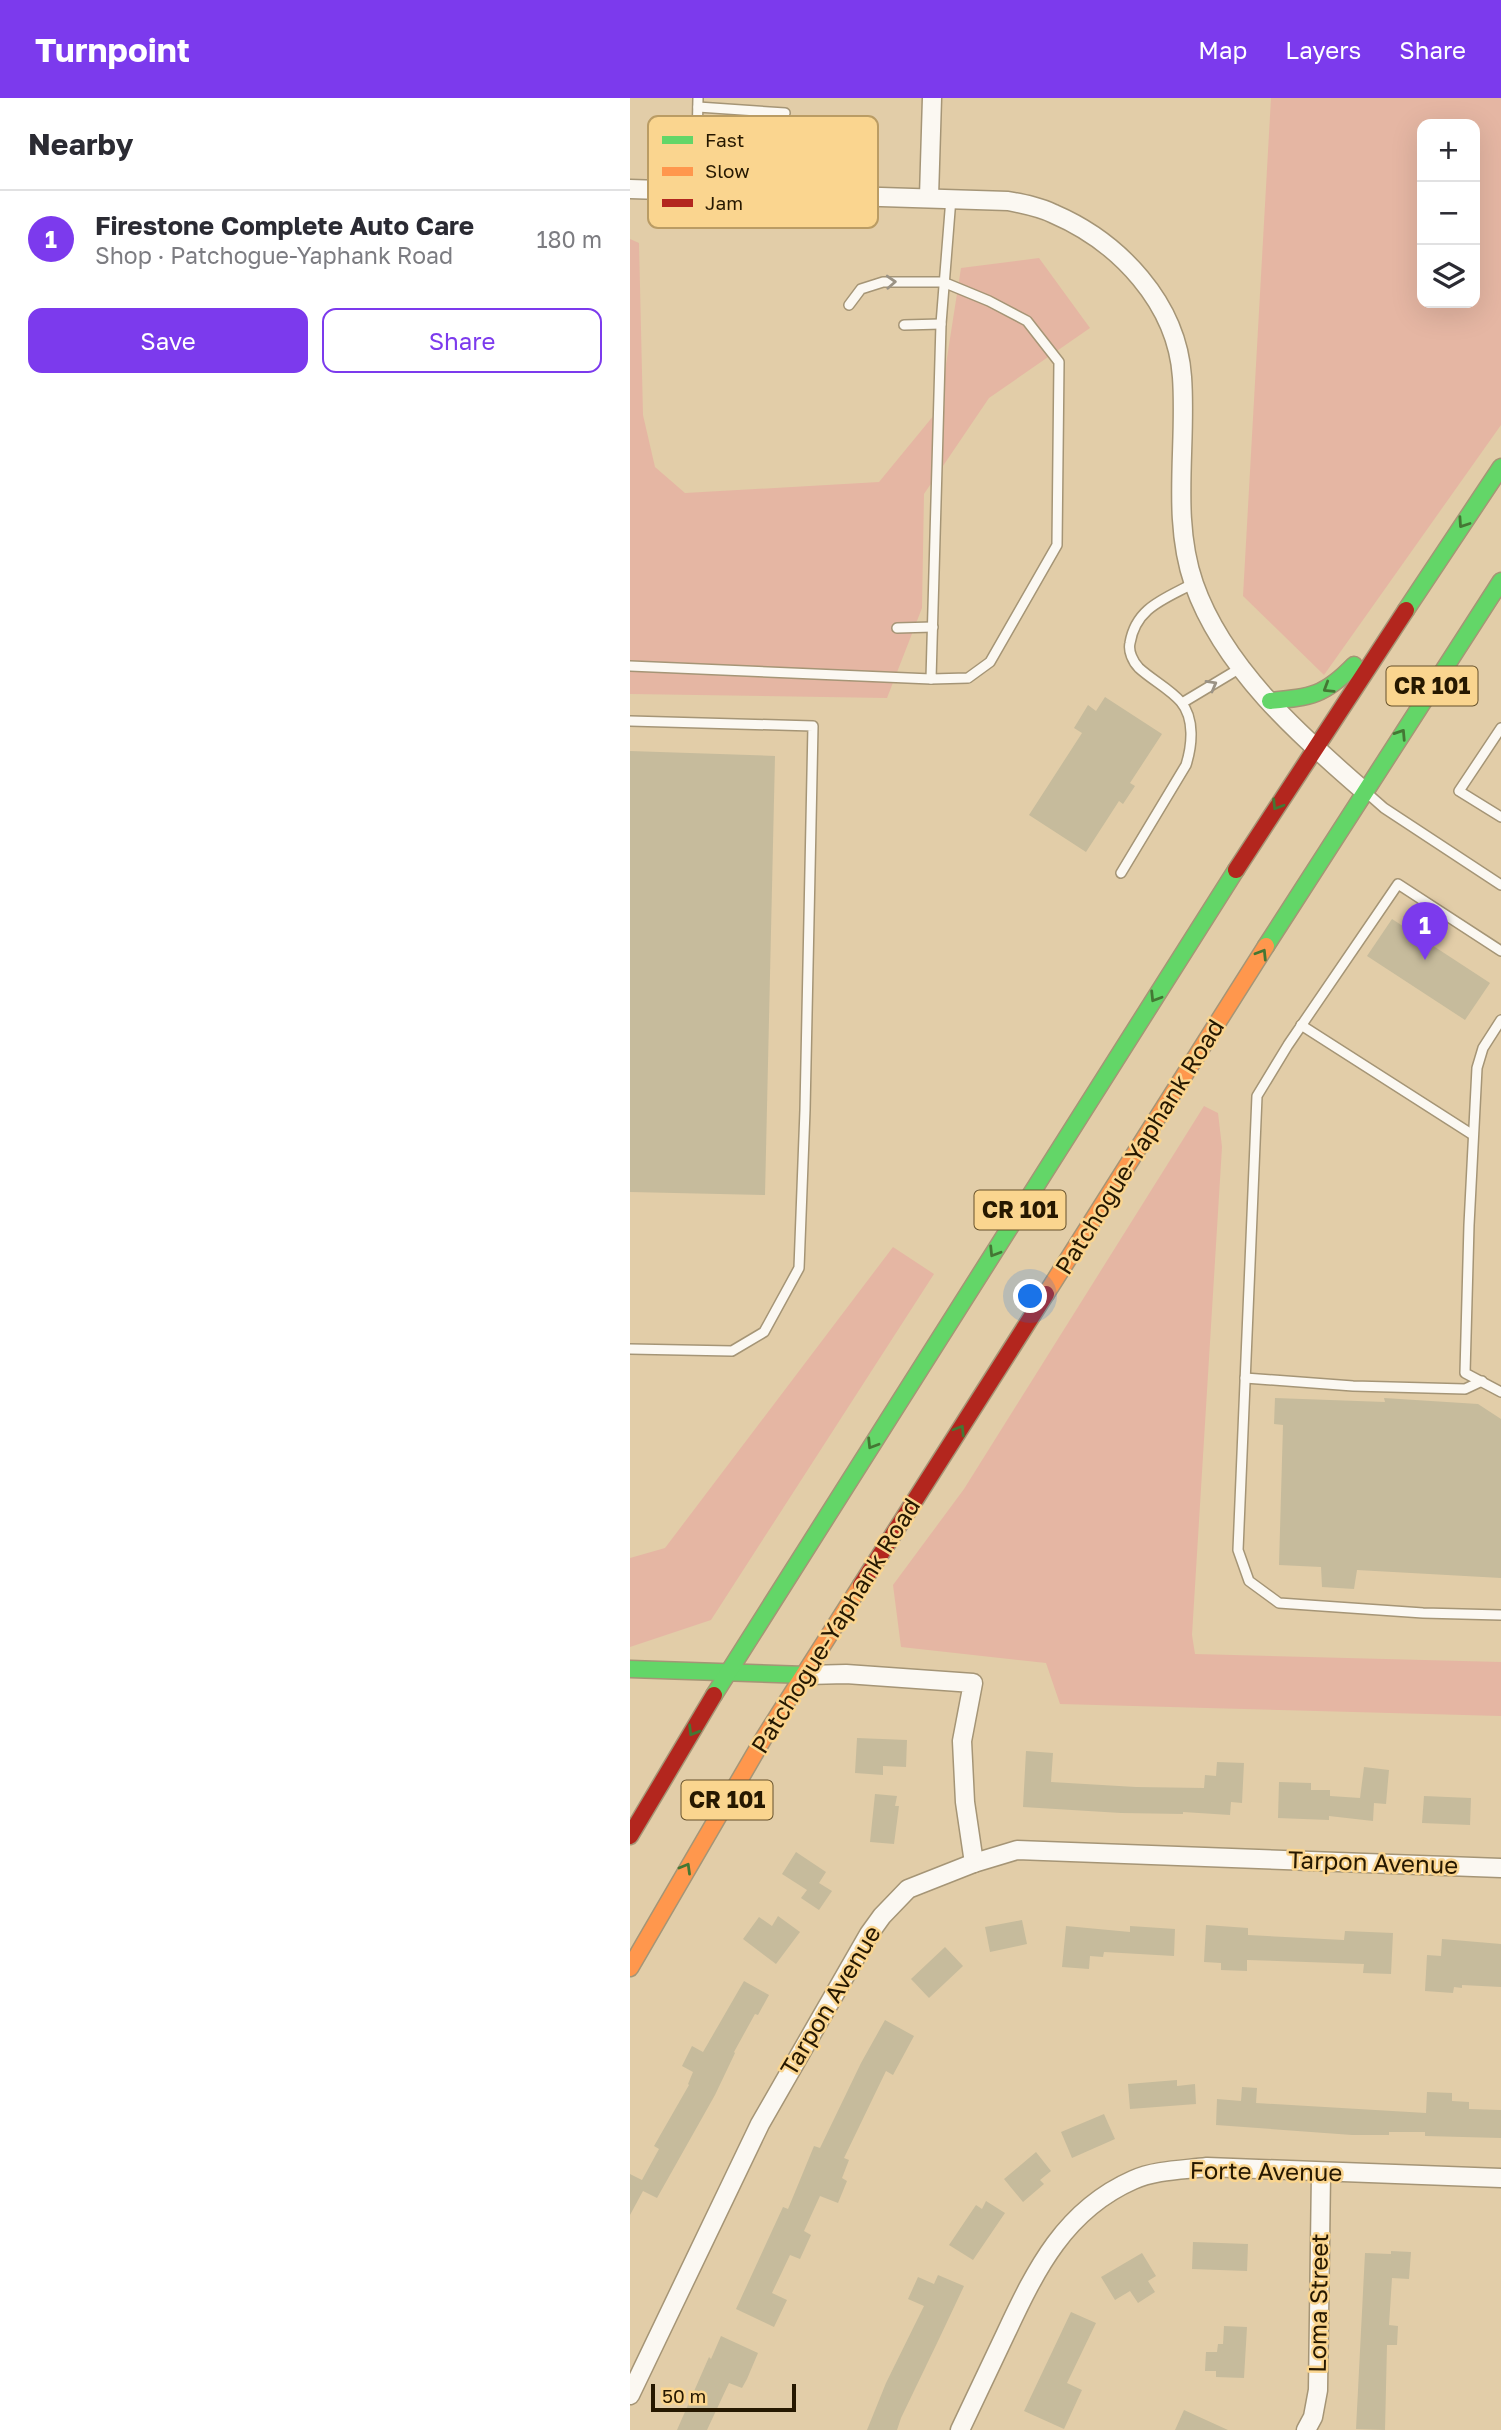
<!DOCTYPE html>
<html lang="en">
<head>
<meta charset="utf-8">
<style>
  :root { --surface:#fff; --page:#f7f7f7; --text:#2b2b33; --muted:#7c7c81; --line:#e1e1e2; --accent:#7c3aed }
  body { margin:0; font-family:"Golos Text",sans-serif; background:var(--page); color:var(--text) }
  .controls { position:absolute; right:21px; top:21px; display:grid; overflow:hidden; border-radius:14px; box-shadow:0 7px 28px #0002 }
  .controls button { width:63px; height:63px; display:grid; place-items:center; padding:0; border:0; border-bottom:2px solid var(--line); background:var(--surface); color:var(--text); font:35px sans-serif }
  .scale { position:absolute; left:21px; bottom:18px; width:145px; box-sizing:border-box; padding-left:7px; border:4px solid #261800; border-top:0; font-size:19px; line-height:24px; white-space:nowrap; color:#261800; -webkit-text-stroke:5px #fad58f; paint-order:stroke }
  .you { position:absolute; left:401px; top:1199px; width:24px; height:24px; margin:-18px; border:5px solid #fff; border-radius:50%; background:#1a73e8; box-shadow:0 0 0 10px #1a73e833 }
  .badge { display:grid; place-items:center; width:46px; height:46px; border-radius:50%; background:var(--accent); color:#fff; font-size:23px; font-weight:700 }
  .pin { position:absolute; translate:-50% -58px; filter:drop-shadow(0 2px 4px #0008) }
  .pin::after { content:''; position:absolute; top:37px; width:24px; height:21px; background:inherit; clip-path:polygon(0 0,100% 0,50% 100%) }
  .list { margin:0; padding:0; list-style:none }
  h2 { display:flex; justify-content:space-between; align-items:center; height:91px; margin:0; padding:0 28px; font-size:30px }
  h2 small { font-size:23px; font-weight:400; color:var(--muted) }
  .list li { display:grid; grid-template-columns:46px 1fr auto; gap:21px; align-items:center; box-sizing:border-box; height:98px; padding:0 28px; border-top:2px solid var(--line) }
  .list b { display:block; font-size:26px; white-space:nowrap }
  .list p { margin:0; font-size:23px; white-space:nowrap; color:var(--muted) }
  .list em { font-size:23px; font-style:normal; color:var(--muted) }
  .actions { display:flex; gap:14px; padding:21px 28px }
  .actions a { flex:1; padding:16px 0; border:2px solid var(--accent); border-radius:14px; text-align:center; font-size:24px; color:var(--accent) }
  .actions .main { background:var(--accent); color:#fff }
  .icon { flex:none; width:38px; height:38px; fill:none; stroke:currentColor; stroke-width:2; stroke-linecap:round; stroke-linejoin:round }
  .map { position:relative; flex:none; width:871px; height:2332px; overflow:hidden }
  header { display:flex; align-items:center; gap:42px; box-sizing:border-box; height:98px; padding:0 35px; background:var(--accent); color:#fff }
  header strong { font-size:33px }
  nav { display:flex; gap:38px; margin-inline-start:auto; font-size:24px }
  main { display:flex }
  aside { flex:1; background:var(--surface) }
  .map>svg:first-child { display:block }
  .green { fill:#e5b6a3; fill-rule:evenodd }
  .building { fill:#c6bb9c }
  .lines { fill:none; stroke-linecap:round; stroke-linejoin:round }
  .lane-casing { stroke:#a59576; stroke-width:12 }
  .street-casing { stroke:#a59576; stroke-width:21 }
  .fast-casing { stroke:#a59576; stroke-width:19 }
  .slow-casing { stroke:#a59576; stroke-width:19 }
  .jam-casing { stroke:#a59576; stroke-width:19 }
  .lane { stroke:#fbf8f2; stroke-width:9 }
  .street { stroke:#fbf8f2; stroke-width:18 }
  .fast { stroke:#63d668; stroke-width:16 }
  .slow { stroke:#ff974d; stroke-width:16 }
  .jam { stroke:#b3261e; stroke-width:16 }
  .oneway { stroke:#9b9385 }
  .oneway2 { stroke:#447734 }
  .labels { text-anchor:middle; stroke-width:5; stroke-linejoin:round; paint-order:stroke }
  .shield { fill:#fad58f; stroke:#66512b; stroke-width:2 }
  .shield-label { font-size:23px; font-weight:bold; fill:#261800 }
  .street-label { font-size:24px; fill:#261800; stroke:#fad58f }
  .key { fill:#fad58f; stroke:#ba9c64; stroke-width:2 }
  .key-label { font-size:19px; fill:#261800 }
</style>
</head>
<body>
<header>
<strong>Turnpoint</strong>
<nav><a>Map</a><a>Layers</a><a>Share</a></nav>
</header>
<main>
<aside>
<h2>Nearby<small></small></h2>
<ul class="list">
<li><span class="badge">1</span><div><b>Firestone Complete Auto Care</b><p>Shop · Patchogue-Yaphank Road</p></div><em>180 m</em></li>
</ul>
<div class="actions"><a class="main">Save</a><a>Share</a></div>
</aside>
<div class="map">
<svg width="871" height="2332" viewBox="0 0 871 2332">
  <rect width="100%" height="100%" fill="#e2cda8"/>
  <g class="green">
    <path d="M 641,0 L 871,0 L 871,327 L 694,577 L 613,498 ZM 792,26 L 845,26 L 845,205 L 792,205 Z"/>
    <polygon points="0,141 9,145 13,317 25,369 55,395 249,384 309,311 331,170 409,160 460,230 359,300 294,396 292,510 257,600 0,596"/>
    <polygon points="574,1008 588,1015 592,1049 562,1537 565,1556 871,1564 871,1618 430,1606 416,1565 271,1549 263,1487 334,1391"/>
    <polygon points="263,1149 304,1176 81,1522 0,1549 0,1460 35,1450"/>
  </g>
  <g class="building">
    <polygon points="475,599 532,636 500,685 505,688 493,706 489,703 456,754 399,717 452,635 444,630 458,607 466,613"/>
    <polygon points="0,653 145,658 135,1097 0,1094"/>
    <polygon points="762,821 860,885 835,922 737,858"/>
    <polygon points="645,1300 755,1304 754,1300 848,1306 871,1321 871,1480 727,1472 724,1491 692,1489 691,1469 649,1467 653,1327 644,1326"/>
    <polygon points="227,1640 277,1642 276,1669 253,1668 253,1677 225,1675"/>
    <polygon points="396,1653 423,1655 421,1684 506,1689 574,1690 575,1677 586,1678 587,1664 614,1665 612,1705 601,1704 600,1717 553,1714 553,1716 491,1715 393,1709"/>
    <polygon points="734,1669 759,1672 756,1706 744,1705 743,1723 699,1718 699,1722 648,1720 649,1684 681,1685 681,1692 700,1692 700,1698 730,1700"/>
    <polygon points="245,1696 267,1698 265,1708 269,1708 264,1746 240,1744"/>
    <polygon points="794,1698 841,1700 840,1727 792,1725"/>
    <polygon points="166,1754 196,1774 189,1785 202,1793 189,1812 171,1800 177,1792 152,1776"/>
    <polygon points="148,1818 170,1834 146,1866 113,1841 129,1819 142,1828"/>
    <polygon points="392,1822 397,1846 360,1854 355,1829"/>
    <polygon points="576,1827 618,1830 618,1837 714,1842 715,1833 763,1835 761,1876 733,1875 734,1866 617,1862 617,1873 591,1872 591,1865 574,1864"/>
    <polygon points="436,1828 500,1834 500,1828 545,1831 544,1858 474,1854 473,1859 460,1858 459,1871 432,1869"/>
    <polygon points="812,1841 871,1846 871,1889 832,1887 832,1890 824,1889 823,1895 795,1893 797,1857 811,1858"/>
    <polygon points="315,1849 333,1868 299,1900 281,1881"/>
    <polygon points="114,1883 139,1897 128,1917 125,1916 104,1954 105,1955 85,1997 27,2100 13,2093 0,2117 0,2076 12,2082 29,2051 24,2048 59,1987 58,1986 63,1974 52,1968 62,1948 73,1954"/>
    <polygon points="255,1922 284,1938 263,1977 256,1973 214,2060 219,2062 212,2080 217,2083 208,2105 190,2098 174,2133 181,2137 170,2161 160,2157 142,2195 157,2202 144,2229 106,2211 153,2109 158,2111 184,2048 190,2050 231,1965"/>
    <polygon points="547,1982 547,1988 565,1986 566,2006 500,2011 498,1986"/>
    <polygon points="612,1989 627,1990 626,2005 796,2015 797,1994 822,1995 822,2003 839,2004 839,2011 871,2012 871,2040 795,2038 795,2034 759,2034 759,2037 722,2037 586,2027 587,2001 611,2003"/>
    <polygon points="474,2016 485,2041 442,2060 431,2034"/>
    <polygon points="406,2054 421,2073 410,2082 414,2086 393,2104 374,2081"/>
    <polygon points="356,2103 375,2115 343,2162 319,2147 346,2107 352,2111"/>
    <polygon points="563,2144 618,2146 617,2173 562,2171"/>
    <polygon points="761,2153 781,2154 779,2181 762,2180 759,2227 768,2228 767,2247 757,2247 755,2332 726,2331 735,2155 761,2156"/>
    <polygon points="512,2155 526,2178 518,2183 525,2194 508,2205 500,2193 485,2202 471,2179"/>
    <polygon points="308,2177 334,2188 309,2241 271,2320 267,2332 237,2332 256,2285 294,2208 278,2201 288,2179 304,2186"/>
    <polygon points="441,2214 466,2225 437,2285 452,2292 434,2331 394,2313"/>
    <polygon points="594,2228 617,2229 614,2280 586,2279 586,2273 575,2273 576,2254 587,2254 588,2246 593,2246"/>
    <polygon points="91,2238 128,2255 117,2281 112,2290 99,2285 77,2332 47,2332 79,2259 81,2261"/>
    <polygon points="554,2312 598,2332 545,2332"/>
  </g>
  <g class="lines">
    <g class="lane-casing">
      <g id="lane">
        <polyline points="68,9 155,15"/>
        <polyline points="66,92 68,0"/>
        <polyline points="219,207 231,191 253,184 313,184 359,203 397,223 429,264 427,447 360,564 338,580 301,581 311,226 321,100"/>
        <polyline points="274,227 311,226"/>
        <polyline points="267,530 303,529"/>
        <polyline points="0,568 301,581"/>
        <polyline points="552,605 612,569"/>
        <polyline points="0,623 183,628 175,1012 169,1170 134,1234 102,1253 0,1251"/>
        <polyline points="871,630 829,693 871,719"/>
        <polyline points="737,695 754,710 871,787"/>
        <path d="M 491,775 L 556,667 C 562,648 565,621 551,604 C 540,591 522,582 509,570 C 503,564 498,553 500,545 C 506,509 535,501 564,485"/>
        <polyline points="871,853 768,786 658,947 627,998 608,1452 619,1483 649,1505 793,1515 871,1517"/>
        <polyline points="871,922 853,950 847,970 839,1127 835,1275 871,1294"/>
        <polyline points="671,927 843,1037"/>
        <polyline points="615,1280 723,1288 835,1291 852,1283"/>
      </g>
    </g>
    <g class="street-casing">
      <g id="street">
        <path d="M 0,91 L 378,103 C 394,106 410,109 424,116 C 489,144 547,205 552,279 C 557,348 541,420 564,486 C 593,569 669,637 734,693"/>
        <polyline points="299,99 302,0"/>
        <polyline points="176,1577 216,1576 343,1585 332,1643 335,1704 344,1765"/>
        <polyline points="0,2297 130,2026 239,1836 252,1818 278,1791 344,1765 387,1752 871,1770"/>
        <path d="M 330,2332 C 345,2300 361,2267 376,2235 C 406,2171 435,2112 503,2082 C 525,2072 553,2072 577,2069 L 871,2080"/>
        <polyline points="676,2332 683,2319 688,2292 691,2075"/>
      </g>
    </g>
    <g class="fast-casing">
      <g id="fast">
        <polyline points="776,512 871,369"/>
        <path d="M 640,603 C 681,599 694,598 724,567"/>
        <polyline points="636,848 871,483"/>
        <polyline points="0,1571 176,1577"/>
        <polyline points="84,1597 606,772"/>
      </g>
    </g>
    <g class="slow-casing">
      <g id="slow">
        <polyline points="416,1196 636,848"/>
        <polyline points="0,1870 135,1638 231,1487"/>
      </g>
    </g>
    <g class="jam-casing">
      <g id="jam">
        <polyline points="606,772 776,512"/>
        <polyline points="231,1487 416,1196"/>
        <polyline points="0,1738 84,1597"/>
      </g>
    </g>
    <use href="#lane" class="lane"/>
    <use href="#street" class="street"/>
    <use href="#fast" class="fast"/>
    <use href="#slow" class="slow"/>
    <use href="#jam" class="jam"/>
  </g>
  <defs><path id="oneway-chevron" d="M-2-3.5L2.5 0L-2 3.5" fill="none" stroke-width="1.6" stroke-linecap="round" stroke-linejoin="round" transform="scale(1.75)"/></defs>
  <g class="oneway">
    <use href="#oneway-chevron" transform="translate(261 184) rotate(-3)"/>
    <use href="#oneway-chevron" transform="translate(582 587) rotate(-29)"/>
  </g>
  <g class="oneway2">
    <use href="#oneway-chevron" transform="translate(833 425) rotate(124)"/>
    <use href="#oneway-chevron" transform="translate(698 590) rotate(148)"/>
    <use href="#oneway-chevron" transform="translate(771 636) rotate(-57)"/>
    <use href="#oneway-chevron" transform="translate(647 707) rotate(122)"/>
    <use href="#oneway-chevron" transform="translate(632 856) rotate(-58)"/>
    <use href="#oneway-chevron" transform="translate(525 899) rotate(122)"/>
    <use href="#oneway-chevron" transform="translate(364 1154) rotate(122)"/>
    <use href="#oneway-chevron" transform="translate(330 1332) rotate(-58)"/>
    <use href="#oneway-chevron" transform="translate(242 1346) rotate(122)"/>
    <use href="#oneway-chevron" transform="translate(63 1633) rotate(121)"/>
    <use href="#oneway-chevron" transform="translate(56 1770) rotate(-60)"/>
  </g>
  <g class="labels">
    <g class="shield">
      <rect x="756.5" y="568.5" width="91" height="39" rx="5"/>
      <rect x="344.5" y="1092.5" width="91" height="39" rx="5"/>
      <rect x="51.5" y="1682.5" width="91" height="39" rx="5"/>
    </g>
    <g class="shield-label">
      <text x="802" y="596">CR 101</text>
      <text x="390" y="1120">CR 101</text>
      <text x="97" y="1710">CR 101</text>
    </g>
    <g class="street-label">
      <text transform="translate(510 1049) rotate(-58)" y="8">Patchogue-Yaphank Road</text>
      <text transform="translate(206 1528) rotate(-58)" y="8">Patchogue-Yaphank Road</text>
      <text transform="translate(743 1765) rotate(2)" y="8">Tarpon Avenue</text>
      <text transform="translate(201 1903) rotate(-59)" y="8">Tarpon Avenue</text>
      <text transform="translate(636 2074) rotate(1)" y="8">Forte Avenue</text>
      <text transform="translate(689 2205) rotate(-89)" y="8">Loma Street</text>
    </g>
  </g>
  <rect x="18" y="18" width="230" height="112" rx="10" class="key"/>
  <rect x="32" y="38" width="31" height="8" fill="#63d668"/>
  <rect x="32" y="69" width="31" height="9" fill="#ff974d"/>
  <rect x="32" y="101" width="31" height="8" fill="#b3261e"/>
  <g class="key-label">
    <text x="75" y="49">Fast</text>
    <text x="75" y="80">Slow</text>
    <text x="75" y="112">Jam</text>
  </g>
</svg>
<div class="controls">
<button>+</button>
<button>−</button>
<button><svg class="icon" aria-label="layers" viewBox="0 0 24 24"><path d="M12 4l9 5-9 5-9-5zM3 14l9 5 9-5"/></svg></button>
</div>
<div class="scale">50 m</div>
<div class="you"></div>
<div class="pin badge" style="left:795px;top:862px">1</div>
</div>
</main>
</body>
</html>
